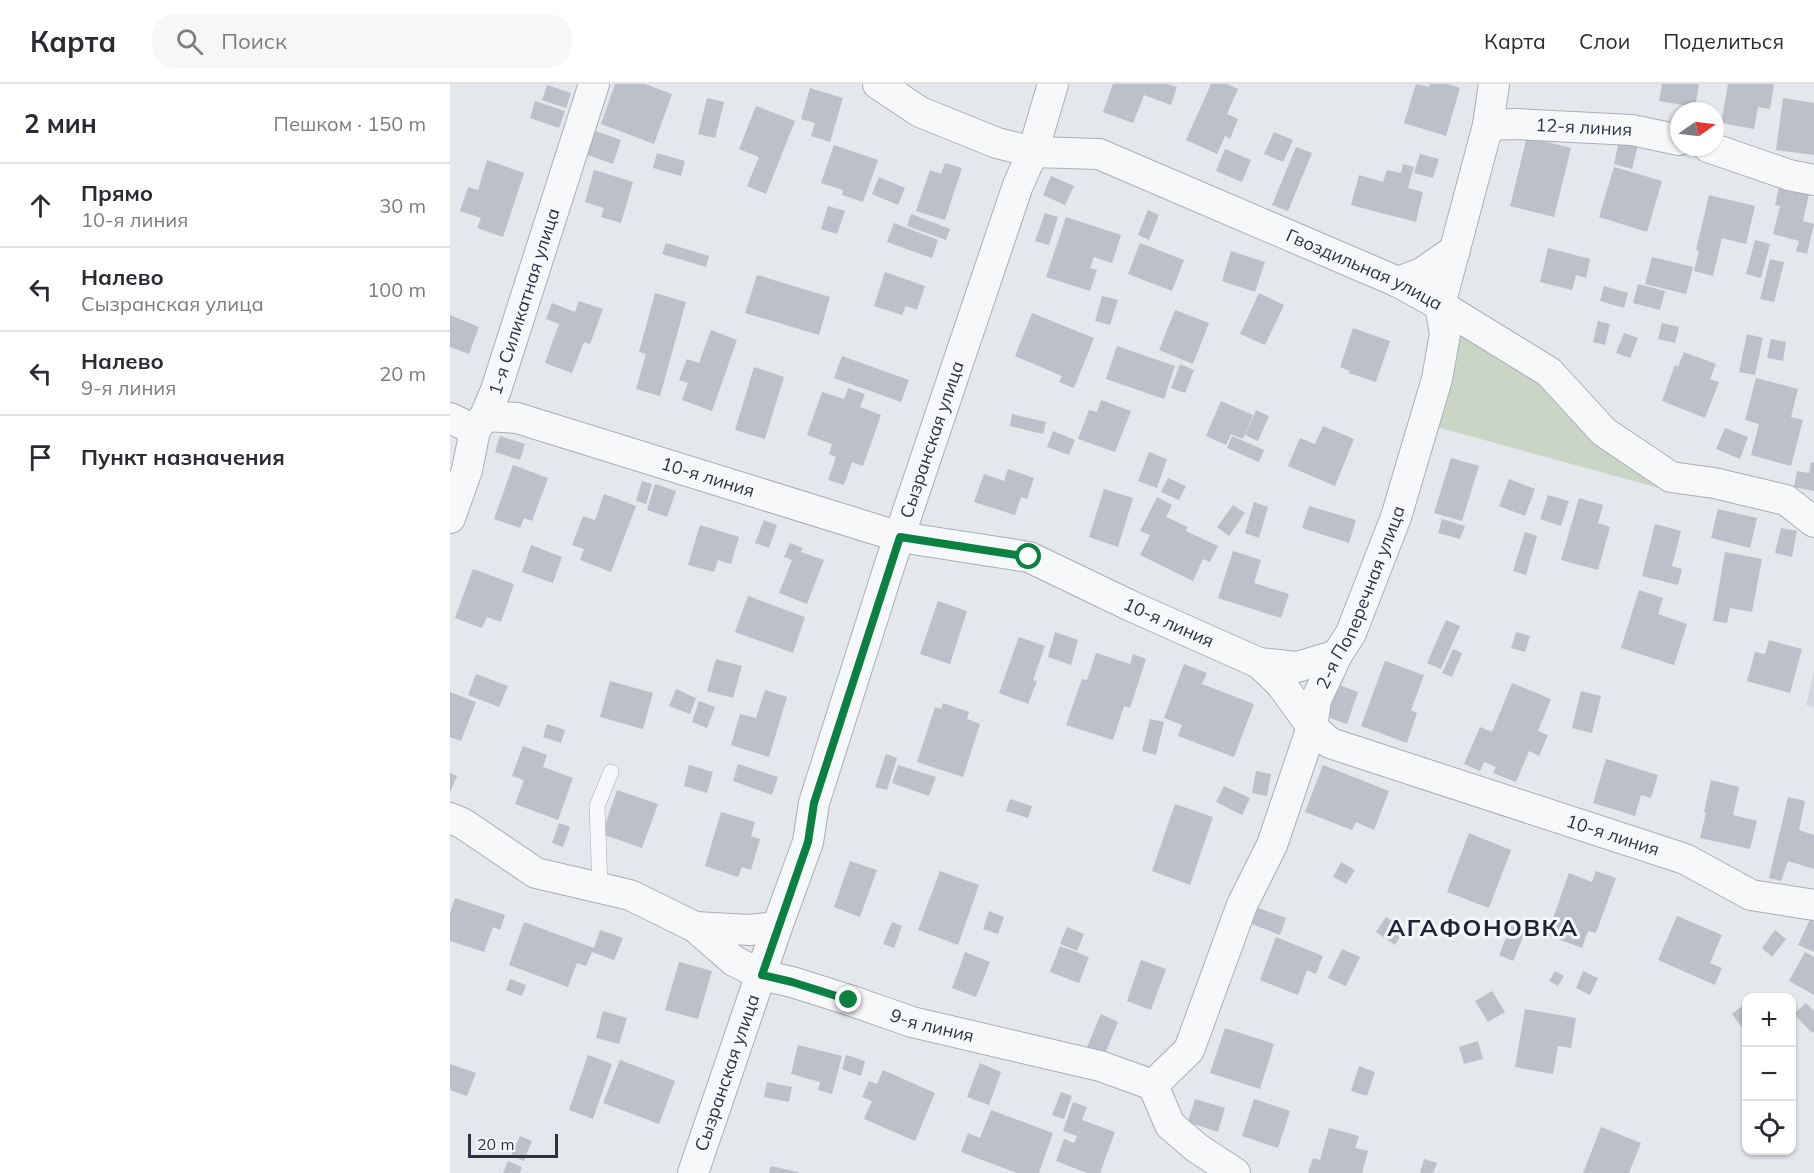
<!DOCTYPE html>
<html lang="ru">
<head>
<meta charset="utf-8">
<style>
  :root { --surface:#fff; --page:#f7f7f7; --text:#2b2b33; --muted:#7c7c81; --line:#e1e1e2 }
  body { margin:0; font-family:Mulish,sans-serif; background:var(--page); color:var(--text) }
  .controls { position:absolute; right:18px; bottom:18px; display:grid; overflow:hidden; border-radius:12px; box-shadow:0 2px 4px #0004 }
  .controls button { width:54px; height:54px; display:grid; place-items:center; padding:0; border:0; border-bottom:2px solid var(--line); background:var(--surface); color:var(--text); font:30px sans-serif }
  .compass { position:absolute; left:1220px; top:18px; width:54px; height:54px; border-radius:50%; background:var(--surface); box-shadow:0 2px 4px #0004; rotate:76deg }
  .scale { position:absolute; left:18px; bottom:15px; width:90px; box-sizing:border-box; padding-left:6px; border:3px solid #2b3445; border-top:0; font-size:16px; line-height:21px; white-space:nowrap; color:#2b3445; -webkit-text-stroke:4px #f4f6f9; paint-order:stroke }
  .stop { position:absolute; width:18px; height:18px; margin:-14px; border:4px solid #0b8043; border-radius:50%; background:#fff }
  .stop.end { background:#0b8043; border-color:#fff; box-shadow:0 2px 6px #0008 }
  .list { margin:0; padding:0; list-style:none }
  h2 { display:flex; justify-content:space-between; align-items:center; height:78px; margin:0; padding:0 24px; font-size:26px }
  h2 small { font-size:20px; font-weight:400; color:var(--muted) }
  .list li { display:grid; grid-template-columns:39px 1fr auto; gap:18px; align-items:center; box-sizing:border-box; height:84px; padding:0 24px; border-top:2px solid var(--line) }
  .list b { display:block; font-size:22px; white-space:nowrap }
  .list p { margin:0; font-size:20px; white-space:nowrap; color:var(--muted) }
  .list em { font-size:20px; font-style:normal; color:var(--muted) }
  .icon { flex:none; width:33px; height:33px; fill:none; stroke:currentColor; stroke-width:2; stroke-linecap:round; stroke-linejoin:round }
  .map { position:relative; flex:none; width:1364px; height:1089px; overflow:hidden }
  header { display:flex; align-items:center; gap:36px; box-sizing:border-box; height:84px; padding:0 30px; background:var(--surface); border-bottom:2px solid var(--line) }
  header strong { font-size:28px }
  nav { display:flex; gap:33px; margin-inline-start:auto; font-size:21px }
  .search { width:420px; height:54px; background:var(--page); display:flex; align-items:center; gap:15px; box-sizing:border-box; padding:0 21px; border-radius:24px; color:var(--muted); font-size:22px }
  main { display:flex }
  aside { flex:1; background:var(--surface) }
  .map>svg:first-child { display:block }
  .built { fill:#d2d6de }
  .green { fill:#c9d6c5 }
  .building { fill:#bbc0ca }
  .lines { fill:none; stroke-linecap:round; stroke-linejoin:round }
  .service-casing { stroke:#a9aeb7; stroke-width:16 }
  .minor-casing { stroke:#a9aeb7; stroke-width:32 }
  .service { stroke:#f7f8fa; stroke-width:15 }
  .minor { stroke:#f7f8fa; stroke-width:30 }
  .route { stroke:#0b8043; stroke-width:8 }
  .labels { text-anchor:middle; stroke-width:6; stroke-linejoin:round; paint-order:stroke }
  .street-label { font-size:18px; fill:#2b3445; stroke:#f4f6f9 }
  .district-label { font-size:24px; font-weight:bold; letter-spacing:1.5px; fill:#1d2536; stroke:#f4f6f9 }
</style>
</head>
<body>
<header>
<strong>Карта</strong>
<div class="search"><svg class="icon" aria-label="search" viewBox="0 0 24 24"><circle cx="10" cy="10" r="6"/><path d="M15 15l6 6"/></svg>Поиск</div>
<nav><a>Карта</a><a>Слои</a><a>Поделиться</a></nav>
</header>
<main>
<aside>
<h2>2 мин<small>Пешком · 150 m</small></h2>
<ul class="list">
<li><svg class="icon" aria-label="ahead" viewBox="0 0 24 24"><path d="M12 20V5M6 11l6-6 6 6"/></svg><div><b>Прямо</b><p>10-я линия</p></div><em>30 m</em></li>
<li><svg class="icon" aria-label="left" viewBox="0 0 24 24"><path d="M17 20v-9H6M10 6l-5 5 5 5"/></svg><div><b>Налево</b><p>Сызранская улица</p></div><em>100 m</em></li>
<li><svg class="icon" aria-label="left" viewBox="0 0 24 24"><path d="M17 20v-9H6M10 6l-5 5 5 5"/></svg><div><b>Налево</b><p>9-я линия</p></div><em>20 m</em></li>
<li><svg class="icon" aria-label="arrive" viewBox="0 0 24 24"><path d="M6 21V4h12l-3 4 3 4H6"/></svg><div><b>Пункт назначения</b></div></li>
</ul>
</aside>
<div class="map">
<svg width="1364" height="1089" viewBox="0 0 1364 1089">
  <rect width="100%" height="100%" fill="#e4e7ec"/>
  <polygon class="built" points="1364,587 1364,623 1356,621"/>
  <polygon class="green" points="1007,250 1093,302 1220,407 987,343"/>
  <g class="building">
    <polygon points="165,0 195,0 222,10 204,60 151,40"/>
    <polygon points="663,0 717,0 727,3 721,21 694,11 683,39 653,28"/>
    <polygon points="761,0 777,0 788,5 777,30 788,35 780,55 775,52 767,70 736,56"/>
    <polygon points="966,0 979,3 980,0 998,0 1010,4 996,52 954,39"/>
    <polygon points="1212,0 1249,0 1245,23 1209,17"/>
    <polygon points="1278,0 1324,0 1320,25 1308,23 1304,45 1271,39"/>
    <polygon points="97,1 121,9 116,24 92,16"/>
    <polygon points="360,4 393,14 380,58 361,52 365,39 351,35"/>
    <polygon points="257,14 274,18 265,54 248,50"/>
    <polygon points="1333,14 1364,19 1364,71 1326,66"/>
    <polygon points="85,17 115,27 109,44 80,34"/>
    <polygon points="306,22 345,37 316,110 297,102 309,73 289,65"/>
    <polygon points="143,46 171,56 163,80 135,70"/>
    <polygon points="824,48 843,56 833,78 814,70"/>
    <polygon points="1077,53 1121,64 1104,133 1060,122"/>
    <polygon points="1169,57 1188,61 1182,85 1164,80"/>
    <polygon points="384,61 428,76 413,118 392,111 393,106 371,99"/>
    <polygon points="846,63 862,69 838,127 822,121"/>
    <polygon points="775,65 801,76 792,98 766,87"/>
    <polygon points="207,69 235,77 231,92 203,84"/>
    <polygon points="970,70 989,75 983,94 964,89"/>
    <polygon points="37,76 74,89 53,153 27,144 31,134 10,127 18,103 28,106"/>
    <polygon points="495,79 512,84 495,136 466,127 480,86 491,90"/>
    <polygon points="953,80 964,83 958,104 973,108 966,138 901,121 909,91 933,98 937,86 951,89"/>
    <polygon points="1164,83 1212,97 1197,148 1149,133"/>
    <polygon points="144,86 183,98 171,139 151,133 154,124 135,118"/>
    <polygon points="601,92 624,102 615,121 593,111"/>
    <polygon points="429,93 455,104 448,121 422,110"/>
    <polygon points="1330,98 1360,106 1353,137 1364,140 1357,170 1346,167 1349,157 1323,150 1330,122 1325,121"/>
    <polygon points="1259,111 1305,122 1296,160 1272,154 1263,192 1244,187 1249,167 1246,166"/>
    <polygon points="378,122 395,127 387,150 371,145"/>
    <polygon points="698,126 709,131 699,156 688,151"/>
    <polygon points="595,129 608,133 599,161 585,157"/>
    <polygon points="461,130 500,145 496,156 457,142"/>
    <polygon points="616,133 671,151 662,179 644,173 640,184 647,186 640,207 596,193"/>
    <polygon points="444,139 488,156 482,174 437,158"/>
    <polygon points="1305,156 1320,160 1311,194 1296,190"/>
    <polygon points="216,159 259,172 256,183 212,170"/>
    <polygon points="690,159 734,176 722,207 678,190"/>
    <polygon points="1098,164 1140,175 1136,194 1126,191 1122,206 1090,198"/>
    <polygon points="781,167 815,178 805,208 772,197"/>
    <polygon points="1202,173 1243,183 1236,210 1195,200"/>
    <polygon points="1320,175 1334,178 1324,218 1310,215"/>
    <polygon points="435,188 475,202 467,226 456,222 452,231 424,222"/>
    <polygon points="307,191 380,213 369,251 295,229"/>
    <polygon points="1188,200 1215,207 1210,226 1183,219"/>
    <polygon points="1154,202 1178,209 1174,224 1150,217"/>
    <polygon points="205,209 236,218 210,312 186,305 196,270 189,268"/>
    <polygon points="809,209 834,221 815,261 790,250"/>
    <polygon points="652,212 668,216 660,241 645,237"/>
    <polygon points="129,217 153,225 140,260 134,258 122,289 95,279 109,240 96,235 102,219 125,228"/>
    <polygon points="725,226 759,239 743,280 709,266"/>
    <polygon points="582,229 644,254 624,304 609,298 612,292 565,272"/>
    <polygon points="0,231 29,243 19,270 0,263"/>
    <polygon points="1148,237 1160,240 1155,261 1143,258"/>
    <polygon points="1212,239 1229,243 1225,259 1208,255"/>
    <polygon points="903,244 940,257 926,298 899,289 900,287 890,283"/>
    <polygon points="261,246 287,256 262,327 232,316 238,299 229,296 237,275 249,279"/>
    <polygon points="1174,249 1188,254 1180,274 1166,269"/>
    <polygon points="1297,250 1313,254 1305,291 1289,288"/>
    <polygon points="1321,255 1336,258 1333,277 1317,274"/>
    <polygon points="667,262 725,282 714,315 656,295"/>
    <polygon points="1234,268 1266,280 1260,295 1269,298 1255,334 1212,317 1225,281 1228,283"/>
    <polygon points="392,272 459,296 451,318 384,294"/>
    <polygon points="730,280 744,286 735,309 721,304"/>
    <polygon points="304,283 334,293 315,355 285,346"/>
    <polygon points="1306,294 1348,305 1341,333 1353,336 1341,382 1301,371 1309,340 1295,336"/>
    <polygon points="398,304 415,310 410,323 431,331 413,382 402,378 394,401 378,396 386,373 379,370 382,360 357,351 372,308 394,315"/>
    <polygon points="651,316 681,327 665,368 628,355 639,326 647,328"/>
    <polygon points="771,317 803,331 793,355 781,350 776,361 756,352"/>
    <polygon points="806,326 819,332 808,357 795,351"/>
    <polygon points="562,330 596,338 593,350 560,342"/>
    <polygon points="873,342 904,355 885,402 838,382 850,354 865,360"/>
    <polygon points="1275,344 1298,353 1290,375 1266,365"/>
    <polygon points="603,347 625,356 619,371 597,363"/>
    <polygon points="50,352 75,360 70,376 45,368"/>
    <polygon points="782,352 814,366 809,378 777,364"/>
    <polygon points="699,368 717,375 707,404 688,397"/>
    <polygon points="1001,374 1029,382 1012,437 984,429"/>
    <polygon points="1361,378 1364,379 1364,407 1344,403 1347,387 1359,389"/>
    <polygon points="63,381 98,394 82,437 74,434 70,444 44,435"/>
    <polygon points="558,385 584,394 577,415 571,413 565,431 524,418 534,390 554,397"/>
    <polygon points="718,394 736,402 729,416 711,408"/>
    <polygon points="1059,395 1085,405 1075,432 1049,422"/>
    <polygon points="192,397 202,400 196,420 186,417"/>
    <polygon points="205,400 226,407 217,433 197,426"/>
    <polygon points="654,405 683,414 668,463 639,453"/>
    <polygon points="154,410 186,422 161,488 130,476 134,465 122,461 133,432 145,436"/>
    <polygon points="1098,411 1119,417 1111,442 1090,435"/>
    <polygon points="707,413 722,421 716,433 738,443 736,447 768,462 760,478 753,475 743,497 690,471 700,451 690,447"/>
    <polygon points="1129,414 1153,421 1148,439 1160,443 1148,486 1111,476"/>
    <polygon points="804,418 818,423 809,454 795,449"/>
    <polygon points="783,421 795,429 779,452 767,443"/>
    <polygon points="859,422 906,436 899,459 852,444"/>
    <polygon points="1268,425 1307,434 1300,464 1261,454"/>
    <polygon points="992,435 1015,442 1010,455 988,449"/>
    <polygon points="314,436 327,441 319,464 305,459"/>
    <polygon points="1205,440 1231,447 1222,482 1232,485 1228,501 1192,492"/>
    <polygon points="250,441 289,453 281,480 268,476 264,488 238,481"/>
    <polygon points="1331,444 1347,447 1342,473 1325,469"/>
    <polygon points="1075,448 1087,452 1076,491 1063,487"/>
    <polygon points="340,459 353,464 351,468 374,476 357,520 329,509 342,476 334,473"/>
    <polygon points="81,461 112,473 103,499 72,488"/>
    <polygon points="783,467 811,476 804,499 839,510 831,534 768,514"/>
    <polygon points="1275,468 1312,475 1302,528 1280,524 1277,539 1263,537"/>
    <polygon points="23,485 64,500 51,538 37,533 32,544 5,534"/>
    <polygon points="1189,506 1213,514 1208,530 1237,540 1224,581 1171,564"/>
    <polygon points="298,512 355,533 343,569 285,548"/>
    <polygon points="488,517 517,527 500,580 470,570"/>
    <polygon points="996,536 1010,542 991,585 977,579"/>
    <polygon points="605,548 628,556 621,581 598,573"/>
    <polygon points="1066,548 1080,552 1075,568 1061,564"/>
    <polygon points="569,553 595,562 583,596 587,597 578,620 549,609"/>
    <polygon points="1319,556 1352,565 1340,609 1297,597 1305,568 1315,570"/>
    <polygon points="1003,565 1012,569 1002,593 992,589"/>
    <polygon points="646,569 680,580 683,570 696,575 680,624 674,622 663,656 616,641 632,595 637,596"/>
    <polygon points="266,575 292,582 283,614 257,607"/>
    <polygon points="935,577 974,591 961,626 967,629 957,659 911,642"/>
    <polygon points="734,580 757,589 752,600 804,620 784,673 728,652 732,641 714,634"/>
    <polygon points="26,590 58,602 49,623 18,611"/>
    <polygon points="160,597 203,609 193,645 150,633"/>
    <polygon points="1062,599 1101,615 1088,647 1098,651 1089,672 1079,667 1066,698 1043,689 1046,683 1034,678 1030,687 1014,680 1030,643 1042,648"/>
    <polygon points="889,601 908,608 897,640 877,633"/>
    <polygon points="226,605 246,614 240,630 219,622"/>
    <polygon points="315,606 337,613 319,673 281,661 290,630 306,634"/>
    <polygon points="1131,607 1151,612 1142,649 1122,644"/>
    <polygon points="0,608 26,618 11,657 0,653"/>
    <polygon points="249,617 265,623 257,644 242,638"/>
    <polygon points="493,619 519,628 517,635 530,640 513,693 467,678 485,623 491,625"/>
    <polygon points="700,635 714,638 706,671 692,667"/>
    <polygon points="97,640 115,646 111,659 93,653"/>
    <polygon points="73,662 97,671 93,683 123,694 108,736 65,720 74,696 62,692"/>
    <polygon points="436,670 447,674 437,706 425,703"/>
    <polygon points="1156,675 1208,691 1201,714 1191,711 1185,732 1143,719"/>
    <polygon points="288,680 328,693 322,711 283,697"/>
    <polygon points="239,681 263,688 257,709 234,702"/>
    <polygon points="448,681 486,693 479,712 442,699"/>
    <polygon points="873,681 939,707 924,746 906,738 902,746 855,728"/>
    <polygon points="806,687 821,690 817,712 802,709"/>
    <polygon points="0,689 7,692 0,708"/>
    <polygon points="1261,696 1289,703 1283,731 1307,737 1300,765 1250,754 1256,729 1254,728"/>
    <polygon points="774,702 800,714 792,731 766,718"/>
    <polygon points="167,706 208,720 192,764 152,750"/>
    <polygon points="1338,713 1355,717 1349,746 1364,751 1364,785 1338,777 1331,797 1319,794"/>
    <polygon points="560,715 582,722 578,734 556,727"/>
    <polygon points="725,720 763,733 740,801 702,787"/>
    <polygon points="271,728 305,738 301,752 310,755 301,786 292,783 288,793 255,782"/>
    <polygon points="109,739 120,743 113,763 102,759"/>
    <polygon points="1019,749 1061,766 1039,824 997,808"/>
    <polygon points="400,777 427,786 410,833 384,823"/>
    <polygon points="891,778 905,786 896,800 883,793"/>
    <polygon points="490,787 529,801 508,861 468,846"/>
    <polygon points="1146,787 1166,794 1146,849 1138,847 1132,864 1097,851 1119,789 1142,798"/>
    <polygon points="5,814 55,831 50,846 43,843 34,868 0,857 0,829"/>
    <polygon points="808,824 836,834 830,851 802,840"/>
    <polygon points="539,827 554,833 548,850 533,845"/>
    <polygon points="1227,832 1272,851 1260,879 1272,884 1265,901 1208,876"/>
    <polygon points="936,833 955,845 945,861 926,848"/>
    <polygon points="1361,833 1364,835 1364,868 1348,861"/>
    <polygon points="1064,835 1078,841 1063,877 1049,871"/>
    <polygon points="74,838 144,864 150,846 173,854 164,876 142,868 136,882 127,879 118,903 59,881"/>
    <polygon points="442,838 452,842 444,864 433,860"/>
    <polygon points="617,843 634,850 627,867 610,860"/>
    <polygon points="1325,846 1336,855 1322,873 1312,864"/>
    <polygon points="826,853 873,872 866,890 857,886 848,911 810,896"/>
    <polygon points="610,862 639,873 629,899 600,888"/>
    <polygon points="892,865 910,873 896,902 878,894"/>
    <polygon points="515,868 540,878 526,913 502,904"/>
    <polygon points="1355,868 1364,873 1364,911 1339,897"/>
    <polygon points="691,876 716,885 701,926 677,917"/>
    <polygon points="229,878 262,887 248,935 215,926"/>
    <polygon points="1105,887 1114,892 1108,902 1099,897"/>
    <polygon points="1133,887 1148,894 1140,911 1126,904"/>
    <polygon points="60,895 76,901 72,912 56,906"/>
    <polygon points="1042,907 1055,928 1038,938 1025,917"/>
    <polygon points="1296,919 1296,949 1282,930"/>
    <polygon points="1356,919 1364,927 1364,947 1362,949 1344,930"/>
    <polygon points="1075,925 1126,934 1121,964 1108,962 1103,990 1065,983"/>
    <polygon points="153,927 177,934 169,960 146,954"/>
    <polygon points="651,930 668,938 655,970 637,963"/>
    <polygon points="775,944 824,960 810,1005 760,989"/>
    <polygon points="1028,957 1033,975 1014,980 1009,963"/>
    <polygon points="348,961 392,972 382,1010 368,1006 370,998 341,990"/>
    <polygon points="138,971 162,980 143,1035 119,1026"/>
    <polygon points="396,971 415,977 411,992 392,985"/>
    <polygon points="170,976 225,997 209,1040 153,1019"/>
    <polygon points="530,979 551,988 539,1021 517,1013"/>
    <polygon points="0,980 26,989 17,1012 0,1006"/>
    <polygon points="909,982 925,988 917,1012 901,1007"/>
    <polygon points="433,986 485,1009 465,1057 414,1035 422,1017 412,1013 419,997 427,1000"/>
    <polygon points="317,998 342,1003 339,1018 314,1013"/>
    <polygon points="611,1008 622,1012 614,1035 602,1031"/>
    <polygon points="745,1015 775,1024 768,1048 738,1038"/>
    <polygon points="804,1015 840,1027 828,1064 792,1052"/>
    <polygon points="623,1018 637,1023 632,1036 665,1048 650,1089 637,1089 606,1077 614,1055 624,1059 627,1052 613,1047"/>
    <polygon points="541,1026 603,1049 589,1089 567,1089 511,1068 518,1049 530,1054"/>
    <polygon points="1151,1043 1191,1059 1179,1089 1133,1089"/>
    <polygon points="879,1044 909,1052 905,1064 918,1067 912,1089 858,1089 863,1074 870,1076"/>
    <polygon points="70,1052 82,1057 74,1077 61,1072"/>
    <polygon points="974,1075 987,1079 983,1089 970,1089"/>
    <polygon points="58,1077 72,1083 70,1089 53,1089"/>
    <polygon points="321,1082 348,1088 348,1089 319,1089"/>
  </g>
  <g class="lines">
    <g class="service-casing">
      <polyline id="service" points="150,804 147,722 161,688"/>
    </g>
    <g class="minor-casing">
      <g id="minor">
        <path id="s1" d="M 428,0 L 470,28 L 547,59 L 583,68 L 649,70 L 948,198 L 990,221 L 1099,288 L 1154,348 L 1221,393 L 1264,399 L 1336,416 L 1364,438"/>
        <path id="s2" d="M 1038,41 L 1066,40 L 1182,46 L 1229,56"/>
        <polyline points="1258,63 1339,91 1364,96"/>
        <polyline points="948,198 972,189 1005,166"/>
        <path id="s3" d="M 35,332 L 67,334 L 450,453 L 579,473 L 681,522 L 809,579 L 831,600 L 862,643 L 880,659 L 1235,775 L 1301,811 L 1364,821"/>
        <polyline points="0,334 25,346"/>
        <path id="s4" d="M 0,434 L 17,386 L 25,346 L 35,332 L 46,306 L 144,0"/>
        <polyline points="809,579 847,583 887,571"/>
        <path id="s5" d="M 0,734 L 12,739 L 86,789 L 180,811 L 245,843 L 284,877 L 312,891 L 342,898 L 399,916 L 462,938 L 650,982 L 703,1001 L 720,1041 L 747,1064 L 785,1089"/>
        <polyline points="245,843 300,846 327,843"/>
        <path id="s6" d="M 703,1001 L 739,966 L 792,821 L 822,761 L 862,643 L 866,616 L 887,571 L 901,549 L 946,433 L 987,295 L 995,250 L 990,221 L 1038,41 L 1044,0"/>
        <path id="s7" d="M 243,1089 L 327,843 L 358,758 L 364,719 L 439,483 L 568,101 L 583,68 L 603,0"/>
      </g>
    </g>
    <use href="#service" class="service"/>
    <use href="#minor" class="minor"/>
  </g>
  <g class="lines">
    <polyline class="route" points="399,916 342,898 312,891 358,758 364,719 450,453 579,473"/>
  </g>
  <g class="labels">
    <g class="street-label">
      <text dy="6" stroke="none"><textPath href="#s2" startOffset="96">12-я линия</textPath></text>
      <text dy="6" stroke="none"><textPath href="#s1" startOffset="526">Гвоздильная улица</textPath></text>
      <text dy="6" stroke="none"><textPath href="#s4" startOffset="230">1-я Силикатная улица</textPath></text>
      <text dy="6" stroke="none"><textPath href="#s7" startOffset="772">Сызранская улица</textPath></text>
      <text dy="6" stroke="none"><textPath href="#s3" startOffset="232">10-я линия</textPath></text>
      <text dy="6" stroke="none"><textPath href="#s6" startOffset="536">2-я Поперечная улица</textPath></text>
      <text dy="6" stroke="none"><textPath href="#s3" startOffset="718">10-я линия</textPath></text>
      <text dy="6" stroke="none"><textPath href="#s3" startOffset="1222">10-я линия</textPath></text>
      <text dy="6" stroke="none"><textPath href="#s5" startOffset="532">9-я линия</textPath></text>
      <text dy="6" stroke="none"><textPath href="#s7" startOffset="106">Сызранская улица</textPath></text>
    </g>
    <g class="district-label">
      <text x="1033" y="852">АГАФОНОВКА</text>
    </g>
  </g>
</svg>
<div class="controls">
<button>+</button>
<button>−</button>
<button><svg class="icon" aria-label="locate" viewBox="0 0 24 24"><circle cx="12" cy="12" r="6"/><path d="M12 2v4M12 18v4M2 12h4M18 12h4"/></svg></button>
</div>
<svg class="compass" viewBox="-18 -18 36 36"><path d="M0-13l5 13h-10z" fill="#e53935"/><path d="M0 13l5-13h-10z" fill="#7c7c81"/></svg>
<div class="scale">20 m</div>
<div class="stop" style="left:579px;top:473px"></div>
<div class="stop end" style="left:399px;top:916px"></div>
</div>
</main>
</body>
</html>
